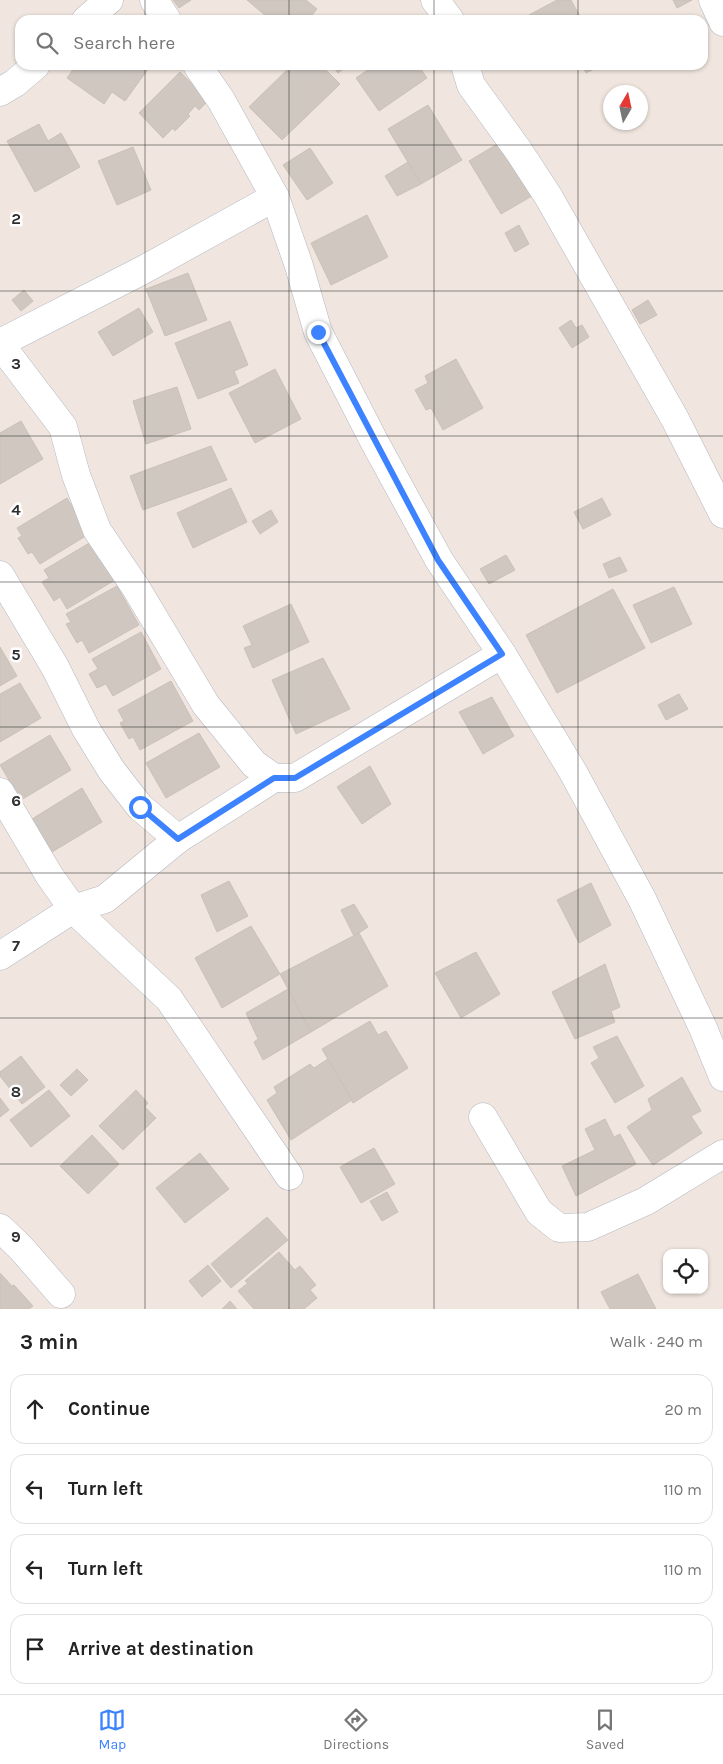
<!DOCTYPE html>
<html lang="en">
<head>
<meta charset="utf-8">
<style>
  :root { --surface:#fff; --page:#f6f6f6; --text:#222; --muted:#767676; --line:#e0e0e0; --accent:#3d83ff }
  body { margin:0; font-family:Karla,sans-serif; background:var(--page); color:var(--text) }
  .controls { position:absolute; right:15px; bottom:15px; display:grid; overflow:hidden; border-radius:10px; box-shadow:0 1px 4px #0004 }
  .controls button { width:45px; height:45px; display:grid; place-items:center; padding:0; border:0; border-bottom:1px solid var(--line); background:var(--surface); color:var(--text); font:25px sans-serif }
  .compass { position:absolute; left:603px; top:85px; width:45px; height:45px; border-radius:50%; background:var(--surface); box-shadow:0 1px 4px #0004; rotate:9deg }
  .stop { position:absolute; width:15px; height:15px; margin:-11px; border:4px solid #3d83ff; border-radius:50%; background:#fff }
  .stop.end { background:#3d83ff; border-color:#fff; box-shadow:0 1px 5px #0008 }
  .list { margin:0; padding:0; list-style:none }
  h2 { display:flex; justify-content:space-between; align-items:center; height:65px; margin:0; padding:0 20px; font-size:21px }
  h2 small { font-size:16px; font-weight:400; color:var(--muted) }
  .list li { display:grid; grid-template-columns:32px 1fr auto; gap:15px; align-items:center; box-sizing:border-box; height:70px; margin:0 10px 10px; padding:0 10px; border:1px solid var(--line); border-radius:15px }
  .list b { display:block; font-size:19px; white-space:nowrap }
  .list em { font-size:16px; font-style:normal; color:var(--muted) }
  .icon { flex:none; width:28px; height:28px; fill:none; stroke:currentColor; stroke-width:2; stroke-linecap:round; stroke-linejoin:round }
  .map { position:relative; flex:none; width:723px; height:1309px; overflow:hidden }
  .search { position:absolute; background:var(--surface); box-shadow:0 1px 4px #0004; left:15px; right:15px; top:15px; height:55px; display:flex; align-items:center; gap:12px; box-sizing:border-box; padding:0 18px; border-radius:15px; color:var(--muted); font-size:19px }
  .sheet { height:385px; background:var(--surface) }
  nav { display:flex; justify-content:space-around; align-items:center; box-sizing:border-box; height:70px; border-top:1px solid var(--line); background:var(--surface); font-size:14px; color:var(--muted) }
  nav a { display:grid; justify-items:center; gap:2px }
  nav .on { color:var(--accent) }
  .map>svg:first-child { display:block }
  .building { fill:#cfc7c0; stroke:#ccc1b8 }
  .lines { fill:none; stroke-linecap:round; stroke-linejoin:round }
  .minor-casing { stroke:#b3b8c2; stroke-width:29 }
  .minor { stroke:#fff; stroke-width:28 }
  .route { stroke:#3d83ff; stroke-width:6 }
  .grid { fill:none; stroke:#2e2e2e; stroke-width:1; stroke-opacity:0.55 }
  .grid-label { font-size:16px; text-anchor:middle; font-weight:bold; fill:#2e2e2e; stroke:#fff; stroke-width:5; stroke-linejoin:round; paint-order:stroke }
</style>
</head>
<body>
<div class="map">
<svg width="723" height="1309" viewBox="0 0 723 1309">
  <rect width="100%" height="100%" fill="#f0e6df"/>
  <g class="building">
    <polygon points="173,0 191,0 179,8"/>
    <polygon points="247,0 306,0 317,9 308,20 264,20 266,16"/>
    <polygon points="557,0 571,0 582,20 531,20 529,15"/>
    <polygon points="673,0 692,0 677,8"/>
    <polygon points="76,65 151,65 125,101 112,92 104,104 67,78"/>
    <polygon points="292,65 321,65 340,84 282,140 249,107"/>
    <polygon points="332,65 348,65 338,73"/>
    <polygon points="375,65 418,65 427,78 379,111 356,78"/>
    <polygon points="582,65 602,65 586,73"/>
    <polygon points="180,72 209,100 199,110 195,106 188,114 190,116 175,131 173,128 163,138 139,113"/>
    <polygon points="428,105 462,160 421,184 388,129"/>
    <polygon points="39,124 48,141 61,133 80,167 35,192 7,141"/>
    <polygon points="499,143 532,196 501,214 469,161"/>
    <polygon points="133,147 151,190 117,205 98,161"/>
    <polygon points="310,148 333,183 307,200 283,165"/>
    <polygon points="408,162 421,184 397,196 385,176"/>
    <polygon points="367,215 388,257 331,285 311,243"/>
    <polygon points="519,225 529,244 515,252 505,233"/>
    <polygon points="188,273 207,320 165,336 146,289"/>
    <polygon points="24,290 33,301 21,311 12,300"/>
    <polygon points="648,300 657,315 640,324 632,310"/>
    <polygon points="139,308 153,332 113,356 98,332"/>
    <polygon points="571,320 576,328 582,325 589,337 572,348 559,328"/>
    <polygon points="230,321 248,365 234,371 239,383 198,399 175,343"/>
    <polygon points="456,359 483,408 443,430 431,408 426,410 415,390 428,383 425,376"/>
    <polygon points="275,369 301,419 255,443 229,393"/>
    <polygon points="177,387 191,429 146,444 133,401"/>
    <polygon points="21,421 43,459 0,484 0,433"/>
    <polygon points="211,446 227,480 143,510 130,476"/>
    <polygon points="231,488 247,522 193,548 177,513"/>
    <polygon points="67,498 89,534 40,564 32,552 28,554 18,538 22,536 17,528"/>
    <polygon points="602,498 611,515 583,529 574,512"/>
    <polygon points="271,510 278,522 260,534 252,521"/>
    <polygon points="91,542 115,580 67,609 60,597 54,601 42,582 49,578 44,570"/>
    <polygon points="506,555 515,570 489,584 480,569"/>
    <polygon points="620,557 627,571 609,578 603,564"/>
    <polygon points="117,586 139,625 89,653 82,640 77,643 66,624 71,622 66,614"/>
    <polygon points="674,587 692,624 651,643 633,605"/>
    <polygon points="613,589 645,648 557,693 526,635"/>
    <polygon points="291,604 309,642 253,668 244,648 252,645 243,626"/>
    <polygon points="141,632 161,669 113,696 106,684 97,688 89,674 98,669 92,659"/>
    <polygon points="0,647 17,676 0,686"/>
    <polygon points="323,658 350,709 296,734 272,680"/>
    <polygon points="171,681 193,721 140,750 133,737 129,739 120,723 124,721 118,710"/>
    <polygon points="20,683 41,718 0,742 0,694"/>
    <polygon points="679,694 688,709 666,720 658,705"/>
    <polygon points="492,697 514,736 483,754 459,712"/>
    <polygon points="199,733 220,767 166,798 146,763"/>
    <polygon points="50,735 71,770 21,800 0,765"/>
    <polygon points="370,766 391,804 362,824 337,787"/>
    <polygon points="82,788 102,822 52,852 32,819"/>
    <polygon points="229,881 248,916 217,932 201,895"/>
    <polygon points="591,883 611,925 579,943 557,900"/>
    <polygon points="354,904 368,927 354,936 341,910"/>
    <polygon points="251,926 280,974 222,1008 195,958"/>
    <polygon points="359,933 388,986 311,1032 280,974"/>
    <polygon points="476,952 500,994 461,1018 435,973"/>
    <polygon points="605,964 620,1007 611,1011 615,1022 575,1039 552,992"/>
    <polygon points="288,989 311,1032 263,1060 254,1042 258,1039 246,1013"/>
    <polygon points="370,1021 378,1035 386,1031 408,1068 353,1103 322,1049"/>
    <polygon points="617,1036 644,1086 615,1103 591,1063 599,1058 593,1047"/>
    <polygon points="21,1056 45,1087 22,1104 0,1076 0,1072"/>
    <polygon points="328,1059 352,1100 291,1140 267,1100 277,1093 274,1087 310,1064 314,1068"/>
    <polygon points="77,1069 88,1080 71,1096 60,1085"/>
    <polygon points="682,1077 701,1111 691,1116 702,1133 653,1165 627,1127 652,1110 648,1099"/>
    <polygon points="49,1090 70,1116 31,1147 10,1120"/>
    <polygon points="136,1090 148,1103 145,1107 156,1118 123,1150 99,1126"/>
    <polygon points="0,1098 9,1110 0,1117"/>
    <polygon points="605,1119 614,1137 620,1134 636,1164 576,1196 562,1166 595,1150 585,1129"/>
    <polygon points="92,1135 119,1164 88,1194 60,1166"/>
    <polygon points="374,1148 395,1184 361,1203 340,1167"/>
    <polygon points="200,1153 229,1189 185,1223 156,1188"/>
    <polygon points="387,1192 398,1212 382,1221 370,1201"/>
    <polygon points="267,1217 288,1240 231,1288 211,1264"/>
    <polygon points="279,1252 295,1270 300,1266 316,1285 310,1290 317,1298 304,1309 254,1309 238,1291 248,1283 245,1281"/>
    <polygon points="208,1265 221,1281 202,1297 189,1281"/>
    <polygon points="0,1273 12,1286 14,1285 33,1306 29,1309 0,1309"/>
    <polygon points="638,1274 656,1309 610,1309 601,1292"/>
    <polygon points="230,1301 237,1309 222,1309"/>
  </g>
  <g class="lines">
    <g class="minor-casing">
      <g id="minor">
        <polyline points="154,0 167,20"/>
        <polyline points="435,0 450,20"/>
        <polyline points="713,0 723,22"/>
        <polyline points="86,20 109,0"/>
        <polyline points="197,65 221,100 275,197 299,266 318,332 374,441 439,560 502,654 573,772 642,899 703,1028 723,1077"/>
        <polyline points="465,65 471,85 518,150 548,196 675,419 723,514"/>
        <polyline points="0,92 15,83 36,65"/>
        <polyline points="0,343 143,270 275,197"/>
        <polyline points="0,344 63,427 76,475 97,530 136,588 206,705 254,764 274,778 295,778 502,654"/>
        <polyline points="0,575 55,667 86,729 112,771 140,807 178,839"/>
        <polyline points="0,792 49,875 73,909 169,999 289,1176"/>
        <polyline points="0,956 73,909 105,899 178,839 274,778"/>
        <polyline points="483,1117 539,1212 559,1228 588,1227 646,1201 723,1154"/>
        <polyline points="0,1228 21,1248 61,1294"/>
      </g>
    </g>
    <use href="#minor" class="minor"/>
  </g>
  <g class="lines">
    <polyline class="route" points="140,807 178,839 274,778 295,778 502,654 438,560 318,332"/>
  </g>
  <path class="grid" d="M 145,0 L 145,20M 289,0 L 289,20M 434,0 L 434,20M 578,0 L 578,20M 145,65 L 145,1309M 289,65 L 289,1309M 434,65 L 434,1309M 578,65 L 578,1309M 0,145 L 723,145M 0,291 L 723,291M 0,436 L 723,436M 0,582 L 723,582M 0,727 L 723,727M 0,873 L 723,873M 0,1018 L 723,1018M 0,1164 L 723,1164"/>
  <g class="grid-label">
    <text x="16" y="224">2</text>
    <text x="16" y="369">3</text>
    <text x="16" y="515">4</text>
    <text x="16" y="660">5</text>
    <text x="16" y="806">6</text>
    <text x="16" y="951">7</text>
    <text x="16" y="1097">8</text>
    <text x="16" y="1242">9</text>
  </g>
</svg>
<div class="controls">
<button><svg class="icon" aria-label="locate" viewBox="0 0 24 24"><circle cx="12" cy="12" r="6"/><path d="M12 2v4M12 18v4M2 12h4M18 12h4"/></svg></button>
</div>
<svg class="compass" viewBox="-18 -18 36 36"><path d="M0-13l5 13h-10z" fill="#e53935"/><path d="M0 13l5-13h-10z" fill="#767676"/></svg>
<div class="stop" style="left:140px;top:807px"></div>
<div class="stop end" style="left:318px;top:332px"></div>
<div class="search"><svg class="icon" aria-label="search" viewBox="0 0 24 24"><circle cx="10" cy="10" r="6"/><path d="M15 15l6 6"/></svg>Search here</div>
</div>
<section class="sheet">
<h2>3 min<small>Walk · 240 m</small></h2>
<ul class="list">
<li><svg class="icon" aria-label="ahead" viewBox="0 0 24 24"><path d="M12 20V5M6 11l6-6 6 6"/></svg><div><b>Continue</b></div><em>20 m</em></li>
<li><svg class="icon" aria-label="left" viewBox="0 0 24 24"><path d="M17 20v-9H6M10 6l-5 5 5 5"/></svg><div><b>Turn left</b></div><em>110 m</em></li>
<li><svg class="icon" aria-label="left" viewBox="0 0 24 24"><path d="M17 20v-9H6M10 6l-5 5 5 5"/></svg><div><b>Turn left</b></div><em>110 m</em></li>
<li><svg class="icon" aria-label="arrive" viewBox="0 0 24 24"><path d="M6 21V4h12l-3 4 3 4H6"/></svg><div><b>Arrive at destination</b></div></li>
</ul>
</section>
<nav>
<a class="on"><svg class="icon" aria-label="map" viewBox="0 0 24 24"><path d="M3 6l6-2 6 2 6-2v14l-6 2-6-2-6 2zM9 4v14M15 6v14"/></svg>Map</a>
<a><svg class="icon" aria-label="directions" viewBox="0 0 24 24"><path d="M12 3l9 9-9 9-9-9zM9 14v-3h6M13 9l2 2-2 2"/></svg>Directions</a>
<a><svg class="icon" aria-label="saved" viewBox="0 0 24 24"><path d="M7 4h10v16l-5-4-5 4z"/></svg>Saved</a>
</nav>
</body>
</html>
